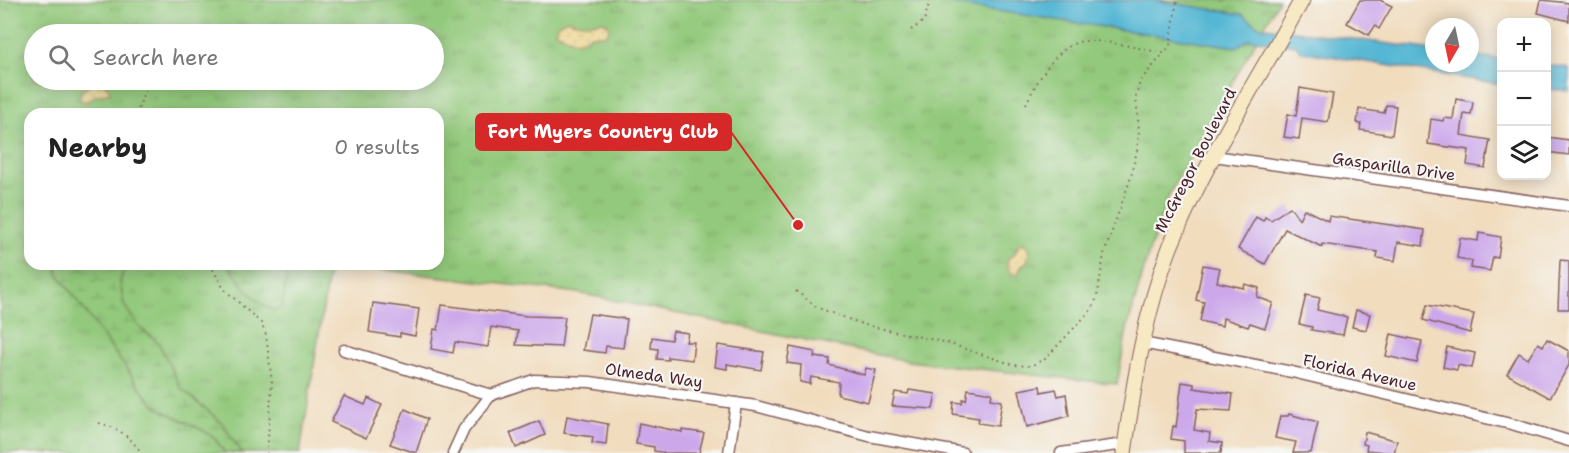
<!DOCTYPE html>
<html lang="en">
<head>
<meta charset="utf-8">
<style>
  :root { --surface:#fff; --page:#f6f6f6; --text:#222; --muted:#767676; --line:#e0e0e0 }
  body { margin:0; font-family:"Shantell Sans",sans-serif; background:var(--page); color:var(--text) }
  .controls { position:absolute; right:18px; top:18px; display:grid; overflow:hidden; border-radius:12px; box-shadow:0 3px 15px #0003 }
  .controls button { width:54px; height:54px; display:grid; place-items:center; padding:0; border:0; border-bottom:2px solid var(--line); background:var(--surface); color:var(--text); font:30px sans-serif }
  .compass { position:absolute; left:1425px; top:18px; width:54px; height:54px; border-radius:50%; background:var(--surface); box-shadow:0 3px 15px #0003; rotate:189deg }
  .list { margin:0; padding:0; list-style:none }
  h2 { display:flex; justify-content:space-between; align-items:center; height:78px; margin:0; padding:0 24px; font-size:26px }
  h2 small { font-size:20px; font-weight:400; color:var(--muted) }
  .icon { flex:none; width:33px; height:33px; fill:none; stroke:currentColor; stroke-width:2; stroke-linecap:round; stroke-linejoin:round }
  .map { position:relative; flex:none; width:1569px; height:453px; overflow:hidden }
  .search { position:absolute; background:var(--surface); box-shadow:0 3px 15px #0003; left:24px; top:24px; width:420px; height:66px; display:flex; align-items:center; gap:15px; box-sizing:border-box; padding:0 21px; border-radius:33px; color:var(--muted); font-size:22px }
  .panel { position:absolute; background:var(--surface); box-shadow:0 3px 15px #0003; left:24px; top:108px; width:420px; height:162px; border-radius:18px }
  .map>svg:first-child { display:block }
  .grass { fill:url(#grass-tufts); stroke:#6e7453; stroke-width:1.5; fill-rule:evenodd }
  .wetland { fill:url(#wetland-marsh); stroke:#6e7453; stroke-width:1.5 }
  .sand { fill:url(#sand-dots); stroke:#9c7c64; stroke-width:1.5 }
  .water { fill:#55b7d4; stroke:#506b80; stroke-width:1.5 }
  .building { fill:#cca7ea }
  .lines { fill:none; stroke-linecap:round; stroke-linejoin:round }
  .minor-casing { stroke:#84615e; stroke-width:13 }
  .secondary-casing { stroke:#84615e; stroke-width:17 }
  .path { stroke:#84615e; stroke-width:2; stroke-dasharray:1.5 4.5; stroke-linecap:butt }
  .minor { stroke:#fff; stroke-width:10 }
  .secondary { stroke:#f7e9c3; stroke-width:15 }
  .labels { text-anchor:middle; stroke-width:4.5; stroke-linejoin:round; paint-order:stroke }
  .street-label { font-size:16px; fill:#4a1f2b; stroke:#f6f6f2 }
  .leader { fill:none; stroke:#d62828; stroke-width:2 }
  .callout-dot { fill:#d62828; stroke:#f6f6f2; stroke-width:2 }
  .callout { fill:#d62828; stroke:#d62828; stroke-width:2 }
  .callout-label { font-size:18px; text-anchor:middle; font-weight:bold; fill:#fff }
</style>
</head>
<body>
<div class="map">
<svg width="1569" height="453" viewBox="0 0 1569 453">
  <defs>
    <pattern id="grass-tufts" width="24" height="20" patternUnits="userSpaceOnUse" patternTransform="scale(1.5)"><rect width="24" height="20" fill="#93c97b"/><path d="M3 7l-1-3M5 7V3M7 7l1-3M15 17l-1-3M17 17v-4M19 17l1-3" fill="none" stroke="#80ac6a"/></pattern>
    <pattern id="wetland-marsh" width="20" height="14" patternUnits="userSpaceOnUse" patternTransform="scale(1.5)"><rect width="20" height="14" fill="#93c97b"/><path d="M1 5h8M5 5V1M11 12h8M15 12V8" fill="none" stroke="#80ac6a"/></pattern>
    <pattern id="sand-dots" width="8" height="8" patternUnits="userSpaceOnUse" patternTransform="scale(1.5)"><rect width="8" height="8" fill="#eeda9e"/><path d="M2 2h.1M6 6h.1" fill="none" stroke="#cebb88" stroke-width="1.8" stroke-linecap="round"/></pattern>
  </defs>
  <rect width="100%" height="100%" fill="#f6f6f2"/>
  <filter id="ink" filterUnits="userSpaceOnUse"><feTurbulence type="fractalNoise" baseFrequency=".0167" numOctaves="2"/><feDisplacementMap in="SourceGraphic" scale="12" xChannelSelector="R" yChannelSelector="G"/><feConvolveMatrix kernelMatrix="1 2 1 2 8 2 1 2 1" color-interpolation-filters="sRGB"/></filter>
  <filter id="wash" filterUnits="userSpaceOnUse"><feTurbulence type="fractalNoise" baseFrequency=".008" numOctaves="4" result="noise"/><feDisplacementMap in="SourceGraphic" scale="24" xChannelSelector="R" yChannelSelector="G"/><feGaussianBlur stdDeviation="1.35" result="paint"/><feColorMatrix in="noise" values="0 0 0 0 0 0 0 0 0 0 0 0 0 0 0 0 0 1.4 0 .05"/><feComposite in="paint" operator="in"/></filter>
  <g filter="url(#wash)">
    <rect width="100%" height="100%" fill="#f1dcbd"/>
    <path class="grass" d="M 0,0 L 1279,0 L 1169,195 L 1148,255 L 1127,329 L 1117,384 L 908,361 L 578,293 L 335,264 L 438,264 L 438,114 L 30,114 L 30,264 L 330,264 L 300,453 L 0,453 ZM 34,34 L 434,34 L 434,80 L 34,80 Z"/>
    <g class="wetland">
      <polygon points="56,264 125,264 120,282 124,305 139,327 158,342 181,388 221,422 242,453 225,453 215,439 204,431 158,408 144,393 58,274"/>
      <path d="M 227,264 L 289,264 L 282,308 L 275,311 C 255,304 239,280 227,264 Z"/>
    </g>
    <g class="sand">
      <path d="M 567,19 C 578,24 590,24 603,21 L 608,24 L 609,30 L 605,35 L 591,35 L 577,42 L 555,32 L 558,25 Z"/>
      <polygon points="92,82 105,84 111,92 95,96 87,102 80,100 80,93"/>
      <polygon points="1024,243 1030,250 1027,262 1022,265 1018,274 1012,274 1007,268 1008,258 1014,255 1019,244"/>
    </g>
    <g class="water">
      <polygon points="898,0 1153,0 1242,14 1258,26 1434,50 1434,63 1470,63 1470,55 1501,59 1501,84 1300,51 1296,45 1250,39 1236,47 938,2 920,4"/>
      <polygon points="1547,65 1569,68 1569,91 1547,89"/>
    </g>
    <g id="blocks">
      <g class="building">
        <polygon points="1360,0 1380,0 1392,6 1379,29 1375,26 1369,35 1347,23"/>
        <polygon points="1541,0 1569,3 1569,21 1538,13"/>
        <polygon points="1300,88 1333,94 1328,122 1302,118 1299,139 1284,137 1288,114 1296,116"/>
        <polygon points="1456,99 1473,102 1471,115 1464,114 1461,135 1490,140 1485,168 1467,165 1469,150 1428,144 1431,119 1443,121 1444,118 1453,119"/>
        <polygon points="1386,105 1396,106 1392,135 1360,130 1361,124 1357,123 1359,109 1384,113"/>
        <polygon points="1546,137 1569,140 1569,155 1546,152"/>
        <polygon points="1290,207 1299,219 1304,209 1328,221 1329,216 1425,230 1423,246 1398,242 1395,261 1377,258 1378,252 1322,244 1322,247 1285,229 1265,264 1238,249 1256,217 1263,221 1265,217 1271,220"/>
        <polygon points="1479,233 1501,237 1498,258 1493,257 1490,271 1471,268 1472,261 1457,258 1460,238 1478,241"/>
        <polygon points="1560,260 1569,261 1569,309 1558,309"/>
        <polygon points="1203,265 1220,268 1217,282 1244,288 1245,284 1259,288 1257,297 1273,303 1265,328 1250,323 1248,327 1223,318 1222,326 1200,321 1204,302 1196,300"/>
        <polygon points="1306,295 1320,298 1317,310 1347,317 1343,335 1311,330 1312,327 1299,324"/>
        <polygon points="373,303 419,309 415,336 400,333 400,337 369,332"/>
        <polygon points="442,305 527,316 565,317 561,347 516,345 518,331 491,327 488,347 455,342 453,353 431,349 434,329 438,330"/>
        <polygon points="1427,305 1474,314 1470,333 1423,320"/>
        <polygon points="1356,310 1370,314 1366,330 1352,327"/>
        <polygon points="590,314 627,319 623,348 606,346 605,353 583,350"/>
        <polygon points="673,331 688,333 686,342 694,342 692,360 668,357 668,360 657,359 658,349 651,348 652,337 671,340"/>
        <polygon points="1391,334 1422,341 1417,363 1386,356"/>
        <polygon points="1547,339 1569,351 1569,365 1550,398 1507,374 1519,353 1528,359 1538,343 1543,346"/>
        <polygon points="718,345 764,352 761,370 727,364 727,369 715,367"/>
        <polygon points="790,347 815,352 814,357 830,359 829,365 864,375 866,368 876,370 868,402 838,395 839,382 811,377 810,384 800,382 801,365 787,363"/>
        <polygon points="1447,347 1475,353 1472,368 1458,365 1457,370 1443,367"/>
        <polygon points="1182,382 1194,384 1194,388 1233,394 1231,411 1197,409 1194,430 1210,433 1209,441 1222,443 1221,453 1184,453 1184,441 1171,439 1173,426 1176,427"/>
        <polygon points="1040,386 1041,392 1056,389 1058,396 1066,394 1069,416 1027,427 1019,390"/>
        <polygon points="968,389 992,393 991,399 1002,401 998,426 978,423 979,418 953,414 954,402 962,403 963,399 966,400"/>
        <polygon points="909,390 936,394 933,409 892,406 895,392 908,394"/>
        <polygon points="344,396 365,405 368,398 382,405 366,438 331,422"/>
        <polygon points="405,409 427,419 416,453 390,444"/>
        <polygon points="1289,414 1318,422 1311,453 1293,453 1296,442 1275,438 1280,416 1288,416"/>
        <polygon points="567,416 608,424 606,445 592,443 593,437 564,433"/>
        <polygon points="539,421 545,435 516,448 510,433"/>
        <polygon points="639,423 682,432 682,430 704,433 699,453 665,453 654,451 654,447 636,444"/>
        <polygon points="1365,432 1397,441 1394,453 1366,450 1367,445 1363,444"/>
      </g>
    </g>
  </g>
  <g filter="url(#ink)">
    <use href="#blocks" fill-opacity="0" stroke="#84615e" stroke-width="1.5"/>
    <g class="lines">
      <g class="minor-casing">
        <g id="minor">
          <polyline points="1214,156 1569,206"/>
          <polyline points="1142,343 1292,372 1515,425 1569,441"/>
          <polyline points="344,350 491,395 534,380 590,382 756,406 869,436 963,453"/>
          <polyline points="453,453 464,429 491,395"/>
          <polyline points="729,453 736,403"/>
          <polyline points="1061,453 1125,444"/>
        </g>
      </g>
      <g class="secondary-casing">
        <path id="secondary" d="M 1124,453 C 1134,383 1145,311 1171,245 C 1206,159 1257,81 1302,0"/>
      </g>
      <g class="path">
        <polyline points="911,30 924,21 930,0"/>
        <path d="M 1026,104 C 1036,83 1058,42 1085,41 C 1110,40 1139,49 1164,53 L 1170,46 L 1177,0"/>
        <polyline points="136,114 148,84"/>
        <polyline points="210,264 224,289 261,323 266,335 272,382 267,453"/>
        <polyline points="796,291 818,308 865,325 944,342 1014,365 1030,366 1045,359 1090,311 1097,298 1104,254 1131,177 1137,150 1139,130 1136,97 1140,81 1164,53"/>
        <path d="M 99,423 C 120,428 129,437 142,453"/>
      </g>
      <use href="#minor" class="minor"/>
      <use href="#secondary" class="secondary"/>
    </g>
  </g>
  <g class="labels">
    <g class="street-label">
      <text transform="translate(1195 160) rotate(-63)" y="6">McGregor Boulevard</text>
      <text transform="translate(1394 166) rotate(8)" y="6">Gasparilla Drive</text>
      <text transform="translate(1360 372) rotate(13)" y="6">Florida Avenue</text>
      <text transform="translate(654 375) rotate(8)" y="6">Olmeda Way</text>
    </g>
  </g>
  <path class="leader" d="M798 225L731 132"/>
  <circle class="callout-dot" cx="798" cy="225" r="6"/>
  <rect class="callout" x="476" y="114" width="255" height="36" rx="6"/>
  <g class="callout-label">
    <text x="603" y="138">Fort Myers Country Club</text>
  </g>
</svg>
<div class="controls">
<button>+</button>
<button>−</button>
<button><svg class="icon" aria-label="layers" viewBox="0 0 24 24"><path d="M12 4l9 5-9 5-9-5zM3 14l9 5 9-5"/></svg></button>
</div>
<svg class="compass" viewBox="-18 -18 36 36"><path d="M0-13l5 13h-10z" fill="#e53935"/><path d="M0 13l5-13h-10z" fill="#767676"/></svg>
<div class="search"><svg class="icon" aria-label="search" viewBox="0 0 24 24"><circle cx="10" cy="10" r="6"/><path d="M15 15l6 6"/></svg>Search here</div>
<section class="panel">
<h2>Nearby<small>0 results</small></h2>
<ul class="list">
</ul>
</section>
</div>
</body>
</html>
